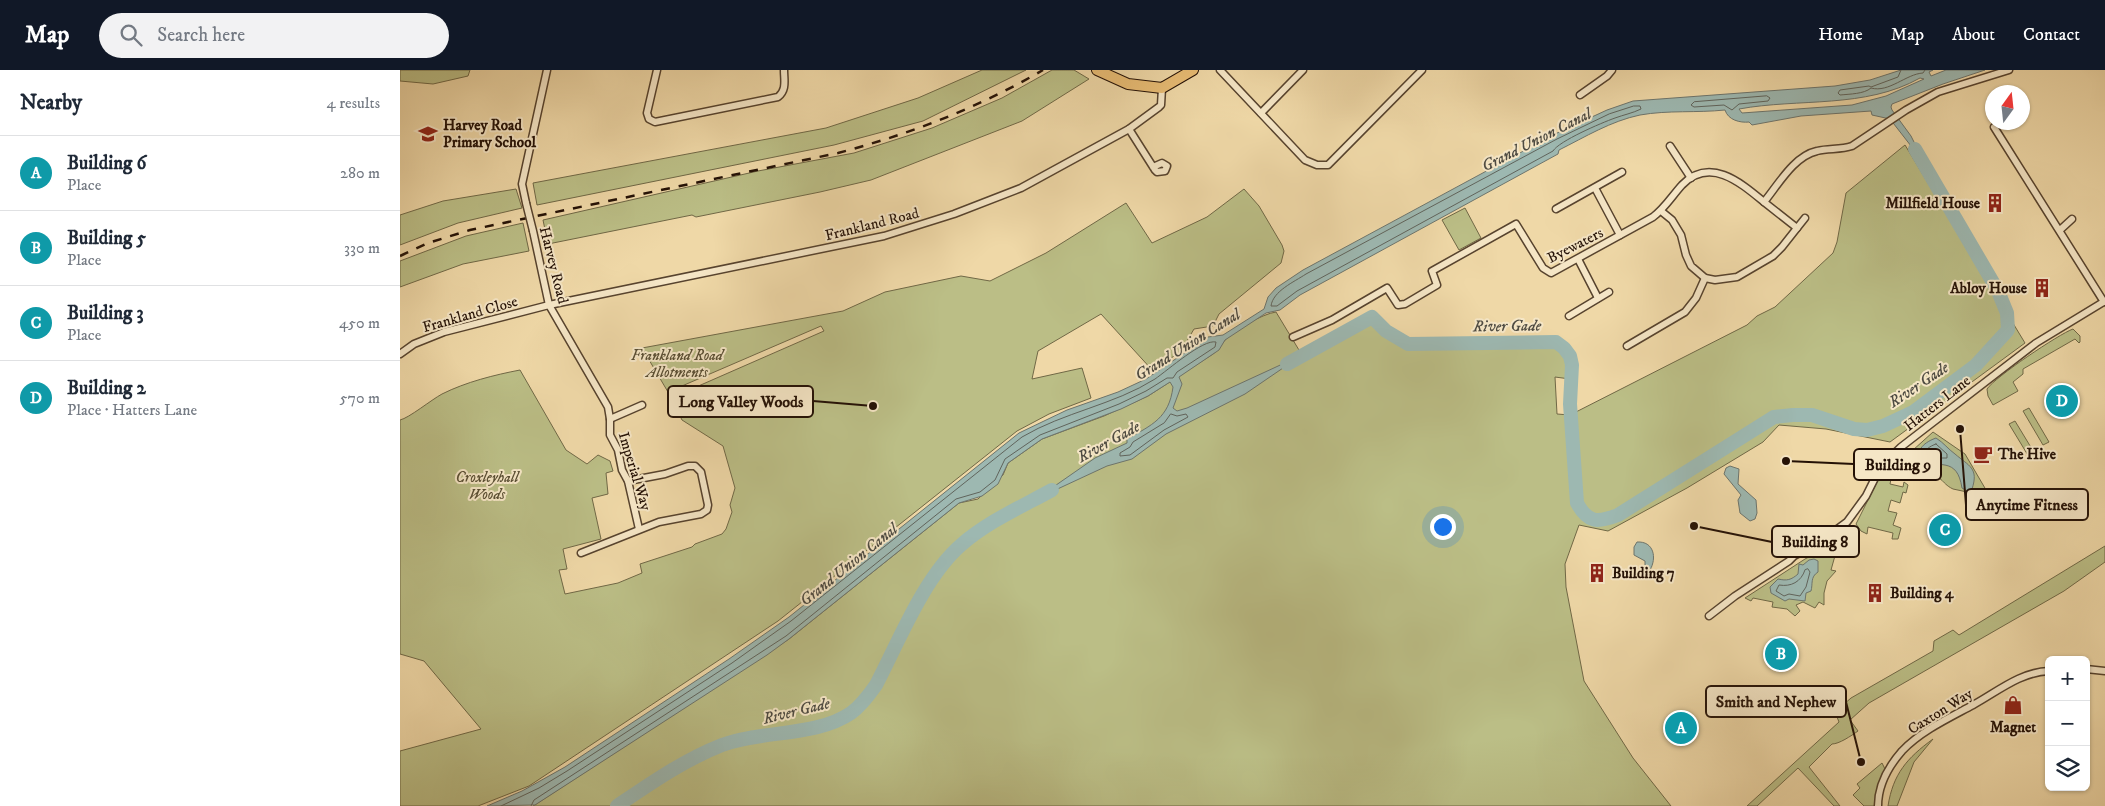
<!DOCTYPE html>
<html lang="en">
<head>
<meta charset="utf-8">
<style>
  :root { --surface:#fff; --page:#f2f2f3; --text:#1f2937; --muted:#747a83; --line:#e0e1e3; --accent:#111827 }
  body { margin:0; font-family:"IM FELL DW Pica",serif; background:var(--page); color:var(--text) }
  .controls { position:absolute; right:15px; bottom:15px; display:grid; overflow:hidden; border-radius:8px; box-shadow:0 1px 4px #0004 }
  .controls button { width:45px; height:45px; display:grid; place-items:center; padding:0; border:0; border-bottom:1px solid var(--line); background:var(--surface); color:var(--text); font:25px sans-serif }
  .compass { position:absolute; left:1585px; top:15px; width:45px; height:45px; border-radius:50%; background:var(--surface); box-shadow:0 1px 4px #0004; rotate:15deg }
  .you { position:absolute; left:1042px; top:456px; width:18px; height:18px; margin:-12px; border:4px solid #fff; border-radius:50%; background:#1a73e8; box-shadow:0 0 0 8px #1a73e833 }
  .badge { display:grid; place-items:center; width:32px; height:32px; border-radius:50%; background:var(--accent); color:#fff; font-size:16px; font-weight:700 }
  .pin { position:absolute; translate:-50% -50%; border:2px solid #fff; box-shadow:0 1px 5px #0006 }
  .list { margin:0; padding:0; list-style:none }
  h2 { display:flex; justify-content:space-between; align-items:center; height:65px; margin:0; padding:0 20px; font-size:21px }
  h2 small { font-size:16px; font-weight:400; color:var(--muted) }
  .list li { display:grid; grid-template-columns:32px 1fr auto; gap:15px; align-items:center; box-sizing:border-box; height:75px; padding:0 20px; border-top:1px solid var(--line) }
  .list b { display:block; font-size:19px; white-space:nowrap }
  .list p { margin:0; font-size:16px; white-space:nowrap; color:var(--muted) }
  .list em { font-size:16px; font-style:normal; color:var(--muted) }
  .icon { flex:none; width:28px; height:28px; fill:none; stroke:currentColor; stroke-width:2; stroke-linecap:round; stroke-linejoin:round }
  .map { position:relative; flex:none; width:1705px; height:736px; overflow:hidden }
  header { display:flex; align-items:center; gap:30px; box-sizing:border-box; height:70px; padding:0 25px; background:var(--accent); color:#fff }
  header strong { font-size:24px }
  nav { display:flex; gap:28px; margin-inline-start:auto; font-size:18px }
  .search { width:350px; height:45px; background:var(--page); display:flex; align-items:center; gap:12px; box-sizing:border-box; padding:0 18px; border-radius:28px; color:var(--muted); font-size:19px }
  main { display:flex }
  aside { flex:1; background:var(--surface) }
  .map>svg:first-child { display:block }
  .green { fill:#bbbe86; stroke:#706846 }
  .water { fill:#9db8b1; stroke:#6d756d; fill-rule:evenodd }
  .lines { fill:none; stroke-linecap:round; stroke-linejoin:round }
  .shore { stroke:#60645c; stroke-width:1 }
  .river { stroke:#9db8b1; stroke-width:14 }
  .minor-casing { stroke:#57432e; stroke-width:9 }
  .primary-casing { stroke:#241106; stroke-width:12 }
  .minor { stroke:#f5e6c6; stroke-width:6 }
  .primary { stroke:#e8bc74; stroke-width:10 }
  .rail { stroke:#241106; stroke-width:2.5; stroke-dasharray:9 9; stroke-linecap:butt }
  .minor-bridge-casing { stroke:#57432e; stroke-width:9; stroke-linecap:butt }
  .minor-bridge { stroke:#f5e6c6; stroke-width:6 }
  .labels { text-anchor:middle; stroke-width:4; stroke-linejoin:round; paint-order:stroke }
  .poi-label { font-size:15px; font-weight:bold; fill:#241106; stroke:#f5e6c6; text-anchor:start }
  .street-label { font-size:15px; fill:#241106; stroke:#f5e6c6 }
  .park-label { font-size:15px; font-style:italic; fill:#594e33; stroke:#f5e6c6 }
  .water-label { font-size:16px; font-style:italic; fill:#4e4b42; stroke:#f5e6c6 }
  .leader { fill:none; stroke:#241106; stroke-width:2 }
  .callout-dot { fill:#241106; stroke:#f5e6c6; stroke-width:2 }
  .callout { fill:#f5e6c6; stroke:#241106; stroke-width:2 }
  .callout-label { font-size:16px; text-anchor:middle; font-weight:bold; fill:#241106 }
</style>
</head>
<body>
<header>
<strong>Map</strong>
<div class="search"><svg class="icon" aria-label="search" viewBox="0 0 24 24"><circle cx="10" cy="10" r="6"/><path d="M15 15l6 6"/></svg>Search here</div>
<nav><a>Home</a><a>Map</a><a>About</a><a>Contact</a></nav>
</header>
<main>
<aside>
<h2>Nearby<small>4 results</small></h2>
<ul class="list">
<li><span class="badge" style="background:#0f9aa8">A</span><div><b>Building 6</b><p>Place</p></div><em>280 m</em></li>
<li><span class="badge" style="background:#0f9aa8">B</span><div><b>Building 5</b><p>Place</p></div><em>330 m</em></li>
<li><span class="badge" style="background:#0f9aa8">C</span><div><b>Building 3</b><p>Place</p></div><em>450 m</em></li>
<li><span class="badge" style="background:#0f9aa8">D</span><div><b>Building 2</b><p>Place · Hatters Lane</p></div><em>570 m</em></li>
</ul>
</aside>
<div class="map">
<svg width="1705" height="736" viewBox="0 0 1705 736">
  <rect width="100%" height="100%" fill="#efd8a7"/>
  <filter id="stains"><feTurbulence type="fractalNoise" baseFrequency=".004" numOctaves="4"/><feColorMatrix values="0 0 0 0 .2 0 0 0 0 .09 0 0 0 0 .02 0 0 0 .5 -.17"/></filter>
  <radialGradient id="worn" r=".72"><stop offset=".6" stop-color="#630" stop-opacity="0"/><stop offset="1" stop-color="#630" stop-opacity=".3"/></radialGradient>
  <g class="green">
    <polygon points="0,0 70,0 68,6 33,14 0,11"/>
    <polygon points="582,0 626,0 523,51 434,75 137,135 133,113 426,58 518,28"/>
    <polygon points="652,0 674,0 689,9 622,51 471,110 420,122 296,147 292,145 148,174 143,150 358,101 454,83 532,58 602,28"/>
    <path d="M 1505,75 L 1625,273 L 1490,372 L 1426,359 L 1379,355 L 1363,372 L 1287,418 L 1208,461 L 1179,455 L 1165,494 L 1166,517 L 1184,611 L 1233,688 L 1271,736 L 133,736 L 389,569 L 559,433 L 578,429 L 603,405 L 608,393 L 642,369 L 704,346 L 748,326 L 813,284 C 819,280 821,274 826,269 C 837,259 862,244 876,242 L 902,285 L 972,247 L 986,261 L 1008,274 L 1156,272 C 1171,282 1172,292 1170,309 L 1155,307 L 1157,344 L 1170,345 L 1347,255 L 1357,246 L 1375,237 L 1433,183 L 1437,172 L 1446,123 Z"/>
    <polygon points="116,119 122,138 58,153 0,175 0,145 43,131"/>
    <path d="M 844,119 L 859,136 L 882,175 L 884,181 L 881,193 L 819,244 L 813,256 L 794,259 L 781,281 L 753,301 L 701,244 L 638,281 L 632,309 L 682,298 L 691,328 L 649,344 L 617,361 L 378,551 L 129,716 L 78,736 L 0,736 L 0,681 L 81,659 L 24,591 L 0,584 L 0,350 C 9,348 31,330 42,324 C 66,312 94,305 120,300 L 166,380 L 187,394 L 198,385 L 210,391 L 213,401 L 206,403 L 208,424 L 192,428 L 201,469 L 163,479 L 167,499 L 159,500 L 165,524 L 218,513 L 242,503 L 240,494 L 292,477 L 295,474 L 322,464 L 326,459 L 332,442 L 330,435 L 335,418 L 323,376 L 282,350 L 271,328 L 424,261 L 421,256 L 268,322 L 242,278 L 443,241 L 485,222 L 561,206 L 590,211 L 646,183 L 726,133 L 752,173 L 807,147 Z"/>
    <polygon points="1065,138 1081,168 1059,180 1042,150"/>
    <polygon points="123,153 129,181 63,194 0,217 0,191 66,166"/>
    <path d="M 1673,259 L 1680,266 L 1680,272 L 1679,273 L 1675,269 L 1623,299 L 1623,304 L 1613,312 L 1618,321 L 1593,335 L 1588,326 L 1587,319 C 1595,307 1659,264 1673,259 Z"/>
    <polygon points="1629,338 1649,372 1643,375 1623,341"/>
    <polygon points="1615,351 1635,384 1629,387 1609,354"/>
    <path d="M 1533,362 L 1565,384 L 1589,425 L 1586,426 L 1553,419 C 1540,413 1543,403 1526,409 L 1527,405 L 1501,399 L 1499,403 L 1492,399 Z"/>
    <polygon points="1485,407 1491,409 1490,414 1503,417 1504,412 1508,415 1506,423 1503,422 1500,433 1491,430 1488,441 1497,443 1493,455 1501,458 1498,469 1492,469 1493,463 1468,457 1467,464 1461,461 1456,454 1478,410"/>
    <polygon points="1448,458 1450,464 1446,468 1443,477 1438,475 1431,500 1436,501 1427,511 1424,523 1424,535 1419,532 1415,538 1403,532 1396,535 1400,541 1395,546 1387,539 1372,537 1373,532 1353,528 1351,531 1345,528 1405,489 1435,473 1430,468"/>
    <path d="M 1705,476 L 1705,492 L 1664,521 L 1469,633 L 1450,650 L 1458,661 C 1451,666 1439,674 1432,674 L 1409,697 L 1440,736 L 1434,736 L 1398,698 L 1357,736 L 1347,736 L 1439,652 L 1435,642 L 1451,628 L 1533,581 L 1534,571 L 1553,560 L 1559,565 Z"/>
    <path d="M 1533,669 L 1514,692 L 1497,736 L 1488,736 C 1493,704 1507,688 1533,669 Z"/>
    <polygon points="1482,693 1485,699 1477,736 1464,736 1453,725 1460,718 1457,714"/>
  </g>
  <g class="water">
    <path d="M 1501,0 L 1533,0 L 1529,2 L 1531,6 L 1546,0 L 1585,0 L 1543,14 L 1492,34 L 1491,37 L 1492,40 L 1511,66 L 1525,94 L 1490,49 L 1472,45 L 1471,41 L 1401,46 L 1352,55 L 1349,52 C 1340,53 1328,50 1325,40 C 1297,43 1268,40 1240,45 C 1211,51 1185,67 1159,80 L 1158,84 L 900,225 L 880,240 L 866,243 L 825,270 L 819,280 L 779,307 L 782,314 L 773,338 L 777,341 L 787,338 L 902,285 L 845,324 L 766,364 L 732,389 L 707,396 L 636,429 L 695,388 L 727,373 L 727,369 C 752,355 769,348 773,317 L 770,312 L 748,326 L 721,339 L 642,369 L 608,393 L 598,414 L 582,426 L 559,433 L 389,569 L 367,585 L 135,735 L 87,736 L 122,721 L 165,697 L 329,589 L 389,547 L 619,363 L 667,340 L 718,322 L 746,309 L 808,267 L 823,265 L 864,239 L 868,227 L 876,218 L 903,200 L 1155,64 L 1207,40 L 1233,31 L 1435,16 L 1470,10 ZM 1520,8 L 1524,9 L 1486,26 L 1452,35 L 1342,43 L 1339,39 C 1399,28 1465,39 1520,8 Z"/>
    <path d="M 1536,368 C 1544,373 1548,379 1555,384 C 1569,396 1579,398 1572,419 L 1567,421 L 1562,418 C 1557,386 1539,398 1518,392 C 1516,379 1525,372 1536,368 Z"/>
    <polygon points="1330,396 1339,399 1338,414 1356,430 1357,443 1355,449 1350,451 1340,443 1338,430 1341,425 1324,404 1326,398"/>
    <path d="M 1237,472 C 1254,471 1257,488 1250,500 L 1245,498 L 1245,491 L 1234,485 L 1234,477 Z"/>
    <path d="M 1414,489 L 1418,491 L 1418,502 C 1410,507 1413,514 1411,521 L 1406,523 L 1405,531 L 1389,529 L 1385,531 L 1371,523 L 1370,517 L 1378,509 C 1387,511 1391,510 1398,504 L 1399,494 L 1403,495 L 1409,490 Z"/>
  </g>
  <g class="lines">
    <g class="shore">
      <path d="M 1501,0 L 1498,7 L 1471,17 L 1469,16 L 1440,20 L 1438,23 L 1440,25 C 1450,24 1464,24 1471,18 C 1489,23 1506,4 1523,3 L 1525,0"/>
      <polygon points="1367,26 1370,28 1368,31 1339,34 1332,40 1324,35 1294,37 1291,35 1294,32"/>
      <path d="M 1234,36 L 1240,36 L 1241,39 C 1233,43 1223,45 1215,48 C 1201,53 1159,71 1153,81 L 897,221 L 877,236 L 871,236 C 873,221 894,212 906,204 L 1157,69 L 1209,44 Z"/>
      <polygon points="771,344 777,346 786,344 788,347 764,360 730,385 720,386 720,383 730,377 733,372 764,353"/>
      <path d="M 1536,374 L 1547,384 L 1547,388 L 1523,388 C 1522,381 1530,376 1536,374 Z"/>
      <path d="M 1408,499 L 1410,502 L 1406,517 L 1400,526 L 1389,524 L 1384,526 L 1376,521 L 1379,515 C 1391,517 1401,512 1405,500 Z"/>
      <path d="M 101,736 L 139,718 L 167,701 L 332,593 L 391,551 L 622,367 C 664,342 714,335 755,309 C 768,300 803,269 816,272 L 815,277 L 777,302 L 773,308 L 767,308 L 746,321 L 719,334 L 640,365 L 605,389 L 595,410 L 580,422 L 556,429 L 386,566 L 134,730 L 131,736"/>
    </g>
    <g class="river">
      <path d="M 887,294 L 972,247 L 986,261 L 1008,274 L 1156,272 L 1164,278 L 1170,286 L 1172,295 L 1170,334 L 1177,433 C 1188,453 1197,453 1218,445 L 1374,347 L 1393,345 L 1412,345 L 1454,359 L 1467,360 L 1483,356 L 1513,342 L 1576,295 L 1608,260 L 1607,243 L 1598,221 L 1515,79"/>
      <path d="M 217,736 C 251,713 284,690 322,675 C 362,660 416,667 451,643 C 461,636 469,625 476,615 C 499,571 524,507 561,475 C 587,452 621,437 652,420"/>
    </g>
    <g class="minor-casing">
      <g id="minor">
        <path d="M 257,0 L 247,43 L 249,49 L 255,52 L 378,27 C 387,20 384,10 384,0"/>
        <polyline points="820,0 905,90 917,95 928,95 1022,0"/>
        <polyline points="1180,25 1207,6 1212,0"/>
        <polyline points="861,43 903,0"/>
        <polyline points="1594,57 1704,232"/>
        <polyline points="729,59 755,100 757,102 765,101 767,96 762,93 753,97"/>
        <polyline points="1270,76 1291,108"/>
        <polyline points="1195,118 1220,165"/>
        <polyline points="126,133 122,114 147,0"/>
        <polyline points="1156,139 1222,102"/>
        <polyline points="1261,141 1272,150 1281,165 1286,185 1291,196 1305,208 1315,210 1337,207 1373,186 1382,177 1397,158 1364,132"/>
        <polyline points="1397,158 1405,148"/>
        <polyline points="1660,160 1672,149"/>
        <polyline points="133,161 149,235 208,337 210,349 242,335"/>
        <polyline points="1178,189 1198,228"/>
        <polyline points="1169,246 1209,222"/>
        <path d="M 893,267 L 932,250 L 987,218 L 998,235 L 1005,234 L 1037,215 L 1032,201 L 1116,154 L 1143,198 L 1151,203 L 1253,147 C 1265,138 1272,126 1282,115 C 1310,86 1341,113 1364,132 C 1378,115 1394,86 1417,81 C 1429,78 1440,80 1452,76 L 1506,40 L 1538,22 L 1609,0"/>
        <polyline points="1227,276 1285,242 1296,228 1305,208"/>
        <polyline points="0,284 14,274 44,262 149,235 484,166 554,144 621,118 729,59 759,37 761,35 762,18"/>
        <polyline points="210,349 210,365 218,380 222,400 228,411 239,459"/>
        <polyline points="181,483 259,452 301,444 307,440 308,435 301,402 295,396 288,396 265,404 228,411"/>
        <polyline points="1309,546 1335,526 1389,491 1394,486 1421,471 1447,452 1466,426 1481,396 1501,377 1636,273 1705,231"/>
        <polyline points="1686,599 1705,601"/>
        <path d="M 1478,736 C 1478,715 1488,697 1502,681 C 1521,661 1549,648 1573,635 C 1597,622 1620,602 1649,601"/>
      </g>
    </g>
    <g class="primary-casing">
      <polyline id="primary" points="697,0 728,14 762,18 793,0"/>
    </g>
    <use href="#minor" class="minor"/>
    <use href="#primary" class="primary"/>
    <path class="rail" d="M 0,186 L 28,173 L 70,160 L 438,83 C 510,64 578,38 643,0"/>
    <g class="minor-bridge-casing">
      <polyline id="minor-bridge" points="126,133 133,161"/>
    </g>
    <use href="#minor-bridge" class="minor-bridge"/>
  </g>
  <defs>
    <g id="school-bare" transform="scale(1.5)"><path d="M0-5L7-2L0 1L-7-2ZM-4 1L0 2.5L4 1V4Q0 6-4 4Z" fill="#8f2418" stroke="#f5e6c6" stroke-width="2.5" paint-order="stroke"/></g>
    <g id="building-bare" transform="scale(1.5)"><path d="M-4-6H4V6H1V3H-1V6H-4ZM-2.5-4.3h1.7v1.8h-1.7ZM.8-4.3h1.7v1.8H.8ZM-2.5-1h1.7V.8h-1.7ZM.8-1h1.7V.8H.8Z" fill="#8f2418" stroke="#f5e6c6" stroke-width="2.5" paint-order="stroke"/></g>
    <g id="cafe-bare" transform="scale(1.5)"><path d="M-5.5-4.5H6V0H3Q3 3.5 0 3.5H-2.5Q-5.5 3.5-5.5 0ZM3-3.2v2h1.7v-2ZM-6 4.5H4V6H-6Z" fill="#8f2418" stroke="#f5e6c6" stroke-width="2.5" paint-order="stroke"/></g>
    <g id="shop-bare" transform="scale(1.5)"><path d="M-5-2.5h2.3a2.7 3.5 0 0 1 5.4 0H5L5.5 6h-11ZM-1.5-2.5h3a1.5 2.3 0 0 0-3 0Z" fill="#8f2418" stroke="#f5e6c6" stroke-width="2.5" paint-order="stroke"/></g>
  </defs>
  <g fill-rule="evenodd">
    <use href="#school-bare" x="28" y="64"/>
    <use href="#building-bare" x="1595" y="133"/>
    <use href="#building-bare" x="1642" y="218"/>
    <use href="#cafe-bare" x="1583" y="384"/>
    <use href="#building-bare" x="1197" y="503"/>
    <use href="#building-bare" x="1475" y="523"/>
    <use href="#shop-bare" x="1613" y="635"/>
  </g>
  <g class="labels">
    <g class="poi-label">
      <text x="43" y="60">Harvey Road<tspan x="43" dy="17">Primary School</tspan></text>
      <text x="1580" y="138" text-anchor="end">Millfield House</text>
      <text x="1627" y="223" text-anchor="end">Abloy House</text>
      <text x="1598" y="389">The Hive</text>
      <text x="1212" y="508">Building 7</text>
      <text x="1490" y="528">Building 4</text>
      <text x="1613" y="662" text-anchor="middle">Magnet</text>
    </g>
    <g class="street-label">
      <text transform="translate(472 154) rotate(-14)" y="5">Frankland Road</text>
      <text transform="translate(1175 175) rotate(-27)" y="5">Byewaters</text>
      <text transform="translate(154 195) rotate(76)" y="5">Harvey Road</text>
      <text transform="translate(70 244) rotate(-16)" y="5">Frankland Close</text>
      <text transform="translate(1537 333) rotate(-38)" y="5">Hatters Lane</text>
      <text transform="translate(235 401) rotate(73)" y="5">Imperial Way</text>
      <text transform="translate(1540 641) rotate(-32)" y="5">Caxton Way</text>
    </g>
    <g class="park-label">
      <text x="277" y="290">Frankland Road<tspan x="277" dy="17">Allotments</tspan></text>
      <text x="87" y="412">Croxleyhall<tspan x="87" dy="17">Woods</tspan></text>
    </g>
    <g class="water-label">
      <text transform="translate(1136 69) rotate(-27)" y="6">Grand Union Canal</text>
      <text transform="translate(1107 255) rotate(-1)" y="6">River Gade</text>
      <text transform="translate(787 274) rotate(-32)" y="6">Grand Union Canal</text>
      <text transform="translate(1518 314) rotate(-34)" y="6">River Gade</text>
      <text transform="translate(708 371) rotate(-29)" y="6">River Gade</text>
      <text transform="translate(448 494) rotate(-39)" y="6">Grand Union Canal</text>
      <text transform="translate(396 640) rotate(-14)" y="6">River Gade</text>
    </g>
  </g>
  <path class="leader" d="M473 336L413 331M1386 391L1454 394M1560 359L1566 435M1294 456L1372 472M1461 692L1446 632"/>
  <g class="callout-dot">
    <circle cx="473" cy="336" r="5"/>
    <circle cx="1386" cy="391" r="5"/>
    <circle cx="1560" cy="359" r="5"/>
    <circle cx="1294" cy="456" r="5"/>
    <circle cx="1461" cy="692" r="5"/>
  </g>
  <g class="callout">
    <rect x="268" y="316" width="145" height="31" rx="5"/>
    <rect x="1454" y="379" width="87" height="31" rx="5"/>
    <rect x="1566" y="419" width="122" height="31" rx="5"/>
    <rect x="1372" y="456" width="87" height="31" rx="5"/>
    <rect x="1306" y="616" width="140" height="31" rx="5"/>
  </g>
  <g class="callout-label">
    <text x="341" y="337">Long Valley Woods</text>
    <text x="1498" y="400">Building 9</text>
    <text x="1627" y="440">Anytime Fitness</text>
    <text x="1415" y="477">Building 8</text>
    <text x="1376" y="637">Smith and Nephew</text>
  </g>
  <rect width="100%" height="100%" filter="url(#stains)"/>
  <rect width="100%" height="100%" fill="url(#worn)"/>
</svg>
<div class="controls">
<button>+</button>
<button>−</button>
<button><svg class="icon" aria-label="layers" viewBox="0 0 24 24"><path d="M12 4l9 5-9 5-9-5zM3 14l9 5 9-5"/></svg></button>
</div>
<svg class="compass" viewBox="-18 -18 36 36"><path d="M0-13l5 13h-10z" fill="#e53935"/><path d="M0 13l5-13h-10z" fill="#747a83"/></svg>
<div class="you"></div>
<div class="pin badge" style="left:1281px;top:658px;background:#0f9aa8">A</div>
<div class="pin badge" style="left:1381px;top:584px;background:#0f9aa8">B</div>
<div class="pin badge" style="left:1545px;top:460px;background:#0f9aa8">C</div>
<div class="pin badge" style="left:1662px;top:331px;background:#0f9aa8">D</div>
</div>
</main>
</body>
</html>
